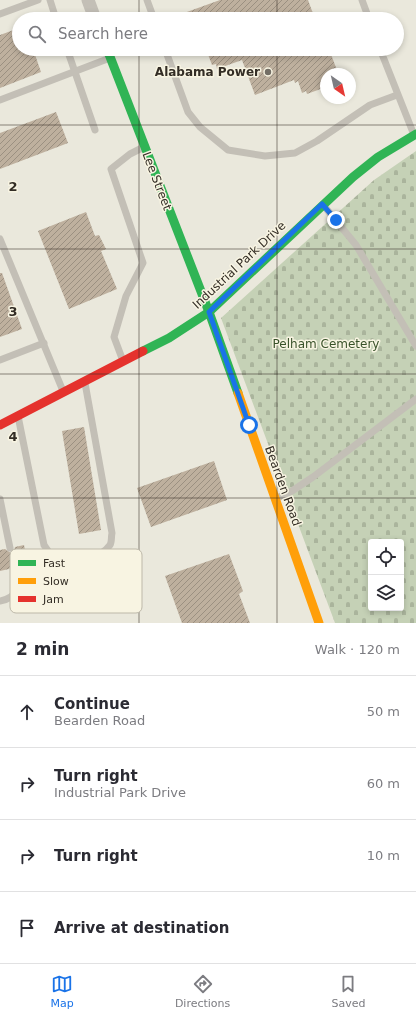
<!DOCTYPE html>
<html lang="en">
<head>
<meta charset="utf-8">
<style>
  :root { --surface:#fff; --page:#f2f2f3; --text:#2b2b33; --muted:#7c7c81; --line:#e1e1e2; --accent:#1a73e8 }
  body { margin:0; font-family:"DejaVu Sans",sans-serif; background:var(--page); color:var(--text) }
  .controls { position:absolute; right:12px; bottom:12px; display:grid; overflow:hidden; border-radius:4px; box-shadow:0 2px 6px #0003 }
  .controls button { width:36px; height:36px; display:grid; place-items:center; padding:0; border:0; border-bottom:1px solid var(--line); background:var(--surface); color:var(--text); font:20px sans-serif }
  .compass { position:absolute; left:320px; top:68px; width:36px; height:36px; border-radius:50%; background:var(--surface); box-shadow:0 2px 6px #0003; rotate:146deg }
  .stop { position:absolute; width:12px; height:12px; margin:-9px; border:3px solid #1a73e8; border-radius:50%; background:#fff }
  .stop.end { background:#1a73e8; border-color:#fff; box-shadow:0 1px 4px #0008 }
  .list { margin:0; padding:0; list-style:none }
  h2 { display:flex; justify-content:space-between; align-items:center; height:52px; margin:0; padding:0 16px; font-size:17px }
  h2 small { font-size:13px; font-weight:400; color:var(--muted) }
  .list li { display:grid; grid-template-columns:26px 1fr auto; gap:12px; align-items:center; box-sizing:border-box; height:72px; padding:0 16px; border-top:1px solid var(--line) }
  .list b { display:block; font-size:15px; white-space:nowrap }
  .list p { margin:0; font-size:13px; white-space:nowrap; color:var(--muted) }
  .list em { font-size:13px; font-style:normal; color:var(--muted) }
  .icon { flex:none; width:22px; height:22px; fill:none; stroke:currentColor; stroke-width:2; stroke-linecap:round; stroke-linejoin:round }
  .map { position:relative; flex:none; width:416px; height:623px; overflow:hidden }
  .search { position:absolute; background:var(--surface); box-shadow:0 2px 6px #0003; left:12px; right:12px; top:12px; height:44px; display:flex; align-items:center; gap:10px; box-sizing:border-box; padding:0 14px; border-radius:22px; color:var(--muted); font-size:15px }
  .sheet { height:340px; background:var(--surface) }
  nav { display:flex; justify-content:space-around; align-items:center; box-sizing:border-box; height:56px; border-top:1px solid var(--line); background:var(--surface); font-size:11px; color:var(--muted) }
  nav a { display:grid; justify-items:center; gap:2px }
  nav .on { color:var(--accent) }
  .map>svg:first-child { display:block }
  .cemetery { fill:url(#cemetery-stones); fill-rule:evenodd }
  .building { fill:url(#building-hatch) }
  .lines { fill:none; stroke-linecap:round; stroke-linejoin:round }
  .lane { stroke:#c3bfb6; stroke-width:7 }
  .street { stroke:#c3bfb6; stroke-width:13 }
  .fast { stroke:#30b455; stroke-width:9 }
  .slow { stroke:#ff9f0a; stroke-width:9 }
  .jam { stroke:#e5322d; stroke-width:9 }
  .route { stroke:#1a73e8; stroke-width:5 }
  .grid { fill:none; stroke:#332d25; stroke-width:1; stroke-opacity:0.55 }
  .poi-dot { fill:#736e65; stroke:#f8f4e2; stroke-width:1.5 }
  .labels { text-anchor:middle; stroke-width:3; stroke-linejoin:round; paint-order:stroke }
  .poi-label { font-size:12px; font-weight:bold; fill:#332d25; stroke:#f8f4e2; text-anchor:end }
  .street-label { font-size:12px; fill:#332d25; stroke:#f8f4e2 }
  .park-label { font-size:12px; fill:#385129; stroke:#f8f4e2 }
  .key { fill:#f8f4e2; stroke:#bdb8a9; stroke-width:1 }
  .key-label { font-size:11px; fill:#332d25 }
  .grid-label { font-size:13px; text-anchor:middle; font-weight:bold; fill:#332d25; stroke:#f8f4e2; stroke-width:3; stroke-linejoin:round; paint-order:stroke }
</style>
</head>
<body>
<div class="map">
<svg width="416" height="623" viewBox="0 0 416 623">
  <defs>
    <pattern id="cemetery-stones" width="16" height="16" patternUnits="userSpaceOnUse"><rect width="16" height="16" fill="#c5d1b6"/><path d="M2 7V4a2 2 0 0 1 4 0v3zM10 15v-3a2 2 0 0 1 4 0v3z" fill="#aab49c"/></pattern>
    <pattern id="building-hatch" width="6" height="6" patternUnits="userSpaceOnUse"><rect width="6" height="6" fill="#beb09e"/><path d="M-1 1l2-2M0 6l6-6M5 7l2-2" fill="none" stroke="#9b9081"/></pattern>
  </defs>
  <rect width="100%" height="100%" fill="#eae8dc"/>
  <path class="cemetery" d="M 416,151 L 416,623 L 335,623 L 221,318 L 374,180 ZM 371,542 L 401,542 L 401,608 L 371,608 Z"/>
  <g class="building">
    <polygon points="220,0 308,0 315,19 173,19 173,17"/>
    <polygon points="19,28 19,49 33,49 41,72 0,88 0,35"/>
    <polygon points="206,49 329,49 338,73 326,74 326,87 307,94 306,91 302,93 298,81 295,83 294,80 255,95 242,60 217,69 216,64 212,65"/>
    <polygon points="56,112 68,143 0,169 0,133"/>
    <polygon points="86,212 95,236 99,235 106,249 101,251 117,289 69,309 38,231"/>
    <polygon points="0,273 2,273 22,329 0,337"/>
    <polygon points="84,427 101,530 79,534 62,431"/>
    <polygon points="214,461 227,500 151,527 137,488"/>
    <polygon points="24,545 28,565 19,567 16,563 13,563 9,569 0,571 0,550 5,549 11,553 14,551 15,547"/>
    <polygon points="229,554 243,591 239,594 250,623 182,623 165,576"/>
  </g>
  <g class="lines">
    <g class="lane">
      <polyline points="50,0 56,19"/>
      <polyline points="147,0 154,19"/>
      <polyline points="362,0 369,19"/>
      <polyline points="0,14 38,0"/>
      <polyline points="67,49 95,130"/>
      <polyline points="165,49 188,112 200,127 228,150 265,156 295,153 317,141 370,105 397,95"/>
      <polyline points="380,49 414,135"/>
      <polyline points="0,100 110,58"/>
      <polyline points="324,206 356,245 416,346"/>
      <polyline points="0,239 63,391"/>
      <polyline points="0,360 44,343"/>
      <polyline points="123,361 114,337 126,296 143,263 111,169 130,154 144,147"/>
      <path d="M 18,416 L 44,545 C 48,551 53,560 61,561 C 76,564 101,558 110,545 C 112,542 111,537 112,533 L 85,383"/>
      <polyline points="0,499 10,548"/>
      <polyline points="275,499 292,491 313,477 416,399"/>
      <path d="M 0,601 C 21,597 17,585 14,568"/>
    </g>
    <polyline class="street" points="88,0 95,19"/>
    <g class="fast">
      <polyline points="107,49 209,312 238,393"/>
      <polyline points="143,351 169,338 209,312 353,177 378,157 416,134"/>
    </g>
    <polyline class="slow" points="238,393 319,623"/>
    <polyline class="jam" points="0,425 143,351"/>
  </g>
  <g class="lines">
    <polyline class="route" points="249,425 209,312 322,204 336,220"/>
  </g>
  <path class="grid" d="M 139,0 L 139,19M 277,0 L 277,19M 139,49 L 139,623M 277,49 L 277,623M 0,125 L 416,125M 0,249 L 416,249M 0,374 L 416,374M 0,498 L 416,498"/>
  <circle class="poi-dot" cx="268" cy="72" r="4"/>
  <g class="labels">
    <g class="poi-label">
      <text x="260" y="76">Alabama Power</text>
    </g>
    <g class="street-label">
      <text transform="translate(157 181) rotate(69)" y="4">Lee Street</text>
      <text transform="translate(239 265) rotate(-43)" y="4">Industrial Park Drive</text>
      <text transform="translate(283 486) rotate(70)" y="4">Bearden Road</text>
    </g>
    <g class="park-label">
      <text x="326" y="348">Pelham Cemetery</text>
    </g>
  </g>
  <rect x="10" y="549" width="132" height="64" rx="6" class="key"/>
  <rect x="18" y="560" width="18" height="6" fill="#30b455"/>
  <rect x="18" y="578" width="18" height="6" fill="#ff9f0a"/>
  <rect x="18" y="596" width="18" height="6" fill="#e5322d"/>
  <g class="key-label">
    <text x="43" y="567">Fast</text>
    <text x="43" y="585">Slow</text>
    <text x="43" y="603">Jam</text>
  </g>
  <g class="grid-label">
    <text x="13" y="191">2</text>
    <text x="13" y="316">3</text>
    <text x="13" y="441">4</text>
  </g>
</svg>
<div class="controls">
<button><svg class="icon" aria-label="locate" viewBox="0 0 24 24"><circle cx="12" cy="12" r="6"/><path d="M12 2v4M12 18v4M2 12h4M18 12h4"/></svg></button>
<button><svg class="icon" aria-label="layers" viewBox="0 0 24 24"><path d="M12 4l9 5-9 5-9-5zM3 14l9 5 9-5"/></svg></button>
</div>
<svg class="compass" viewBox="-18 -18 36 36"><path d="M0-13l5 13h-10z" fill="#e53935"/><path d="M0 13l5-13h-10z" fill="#7c7c81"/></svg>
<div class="stop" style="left:249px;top:425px"></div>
<div class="stop end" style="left:336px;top:220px"></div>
<div class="search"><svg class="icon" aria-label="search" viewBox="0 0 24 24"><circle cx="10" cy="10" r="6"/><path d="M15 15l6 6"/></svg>Search here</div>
</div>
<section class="sheet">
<h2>2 min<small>Walk · 120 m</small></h2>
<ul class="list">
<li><svg class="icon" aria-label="ahead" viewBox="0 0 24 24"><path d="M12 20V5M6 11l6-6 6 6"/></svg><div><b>Continue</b><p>Bearden Road</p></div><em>50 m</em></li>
<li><svg class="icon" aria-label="right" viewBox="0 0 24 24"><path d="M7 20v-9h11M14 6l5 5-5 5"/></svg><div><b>Turn right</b><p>Industrial Park Drive</p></div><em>60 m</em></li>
<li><svg class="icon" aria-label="right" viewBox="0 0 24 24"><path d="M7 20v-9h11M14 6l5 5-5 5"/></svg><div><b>Turn right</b></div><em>10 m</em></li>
<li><svg class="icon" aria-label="arrive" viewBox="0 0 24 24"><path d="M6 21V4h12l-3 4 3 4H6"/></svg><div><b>Arrive at destination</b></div></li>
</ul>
</section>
<nav>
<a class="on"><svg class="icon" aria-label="map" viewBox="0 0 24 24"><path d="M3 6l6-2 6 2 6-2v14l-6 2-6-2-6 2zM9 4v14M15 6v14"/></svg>Map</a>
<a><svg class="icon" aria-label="directions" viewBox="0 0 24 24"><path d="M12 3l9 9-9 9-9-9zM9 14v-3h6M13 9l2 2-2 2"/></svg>Directions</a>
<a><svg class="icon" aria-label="saved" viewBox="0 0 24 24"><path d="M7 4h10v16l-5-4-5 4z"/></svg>Saved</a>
</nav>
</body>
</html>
